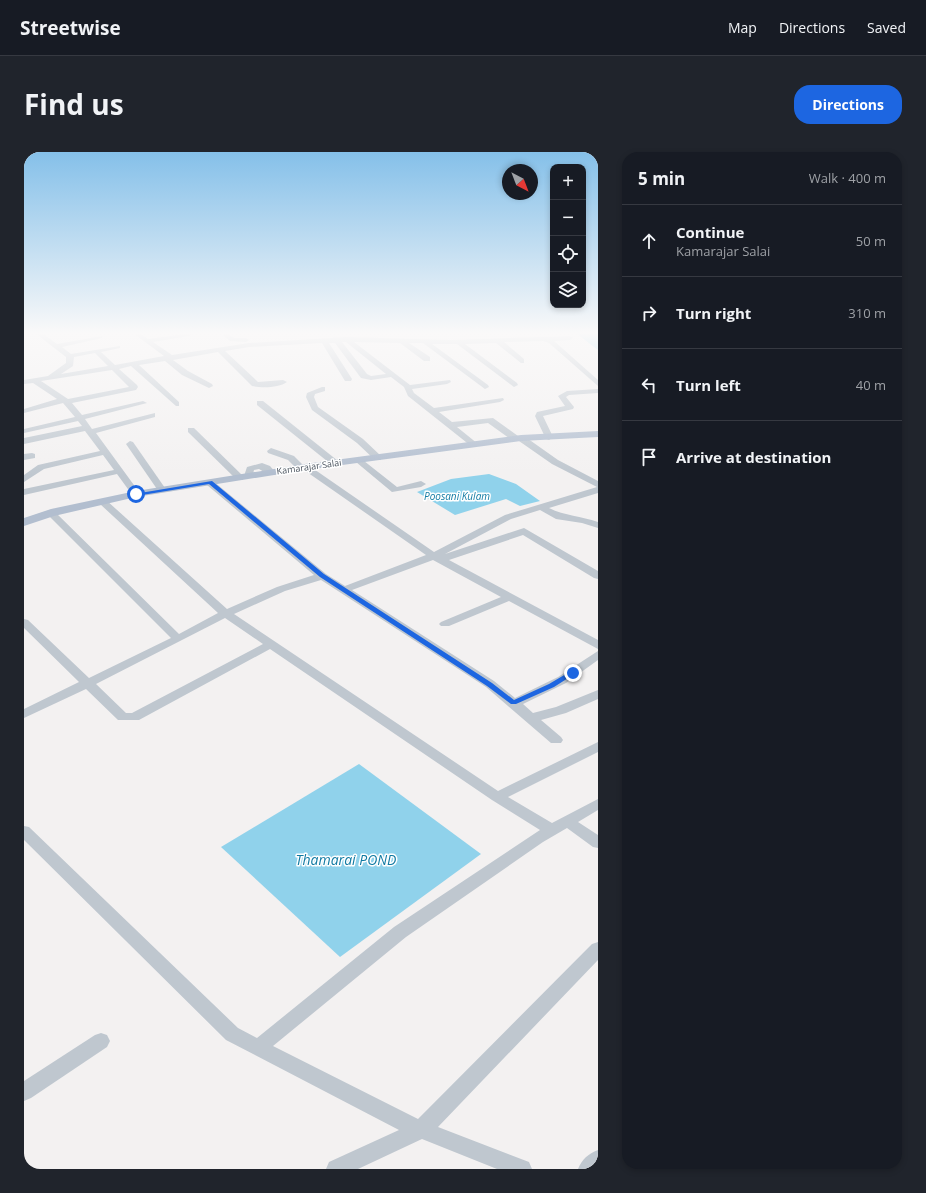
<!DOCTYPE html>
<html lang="en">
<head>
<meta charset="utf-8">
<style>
  :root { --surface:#171b24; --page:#20242c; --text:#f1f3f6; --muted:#9ea1a6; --line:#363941; --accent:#1d66e1 }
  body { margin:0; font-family:"Open Sans",sans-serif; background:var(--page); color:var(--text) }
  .controls { position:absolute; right:12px; top:12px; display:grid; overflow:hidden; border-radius:8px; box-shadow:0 2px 6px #0003 }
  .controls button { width:36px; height:36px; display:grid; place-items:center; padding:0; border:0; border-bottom:1px solid var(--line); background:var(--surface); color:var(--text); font:20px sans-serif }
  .compass { position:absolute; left:478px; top:12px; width:36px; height:36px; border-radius:50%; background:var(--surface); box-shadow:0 2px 6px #0003; rotate:138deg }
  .stop { position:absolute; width:12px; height:12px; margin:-9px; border:3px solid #1d66e1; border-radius:50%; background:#fff }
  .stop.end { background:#1d66e1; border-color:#fff; box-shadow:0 1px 4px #0008 }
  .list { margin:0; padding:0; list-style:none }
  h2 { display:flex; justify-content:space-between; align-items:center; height:52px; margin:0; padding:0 16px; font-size:17px }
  h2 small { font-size:13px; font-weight:400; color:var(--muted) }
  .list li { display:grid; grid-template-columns:26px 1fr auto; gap:12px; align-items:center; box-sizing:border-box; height:72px; padding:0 16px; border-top:1px solid var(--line) }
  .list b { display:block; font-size:15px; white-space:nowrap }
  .list p { margin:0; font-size:13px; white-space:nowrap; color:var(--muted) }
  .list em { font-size:13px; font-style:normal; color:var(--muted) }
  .icon { flex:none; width:22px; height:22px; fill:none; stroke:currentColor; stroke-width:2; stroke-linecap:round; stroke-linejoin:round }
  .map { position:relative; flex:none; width:574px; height:1017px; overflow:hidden; border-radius:16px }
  header { display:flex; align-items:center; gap:24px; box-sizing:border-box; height:56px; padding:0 20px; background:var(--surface); border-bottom:1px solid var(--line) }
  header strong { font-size:19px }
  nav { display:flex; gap:22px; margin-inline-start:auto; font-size:14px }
  .intro { display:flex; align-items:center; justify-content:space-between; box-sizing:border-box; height:96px; padding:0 24px }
  h1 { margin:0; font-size:28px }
  .button { padding:10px 18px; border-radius:16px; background:var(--accent); color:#fff; font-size:14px; font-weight:700 }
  main { display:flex; gap:24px; padding:0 24px }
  aside { flex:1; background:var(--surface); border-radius:16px; box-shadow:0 2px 6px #0003 }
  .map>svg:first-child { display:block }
  .water { fill:#90d2eb }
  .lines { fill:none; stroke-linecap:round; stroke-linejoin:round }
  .minor { fill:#bfc7cf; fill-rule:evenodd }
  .major { fill:#b2becf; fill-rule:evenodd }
  .route { fill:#1d66e1 }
  .labels { text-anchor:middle; stroke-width:3; stroke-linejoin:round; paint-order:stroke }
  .far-street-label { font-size:9px; fill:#49535e; stroke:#fff }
  .far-water-label { font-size:10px; font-style:italic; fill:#107aa3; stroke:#fff }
  .near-water-label { font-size:14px; font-style:italic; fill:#107aa3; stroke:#fff }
</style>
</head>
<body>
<header>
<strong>Streetwise</strong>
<nav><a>Map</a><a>Directions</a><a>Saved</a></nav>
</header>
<div class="intro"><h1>Find us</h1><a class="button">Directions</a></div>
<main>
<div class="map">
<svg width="574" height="1017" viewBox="0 0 574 1017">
  <rect width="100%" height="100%" fill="#f3f1f1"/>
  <g class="water">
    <polygon points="552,181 574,181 574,198"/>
    <polygon points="465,322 492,332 516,349 496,354 482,347 431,363 393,340 427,327"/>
    <polygon points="335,612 457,702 316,805 197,695"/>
  </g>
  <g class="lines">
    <g class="minor">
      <path d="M 11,181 L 18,181 L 33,192 L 78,184 L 78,186 L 38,195 L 47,202 L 96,194 L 96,196 L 77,200 L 91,213 L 140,204 L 109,181 L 116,181 L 124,187 L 168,181 L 165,184 L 129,190 L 148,203 L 225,191 L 322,185 L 428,188 L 546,184 L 549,186 L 546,188 L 530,189 L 574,228 L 574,234 L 525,191 L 519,189 L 480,190 L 500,207 L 500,211 L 497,211 L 472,191 L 441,192 L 493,231 L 494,233 L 490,235 L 433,192 L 408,192 L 464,233 L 465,235 L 461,237 L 399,191 L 385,191 L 406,205 L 406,209 L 400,209 L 376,191 L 330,190 L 386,233 L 426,228 L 427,230 L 423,232 L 388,237 L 390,241 L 410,256 L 479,246 L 480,248 L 476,250 L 415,260 L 428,270 L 469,266 L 494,284 L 500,284 L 534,308 L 574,329 L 574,341 L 525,356 C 541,364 557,364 574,370 L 574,376 L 558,371 L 532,367 L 516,358 L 487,367 L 421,402 L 500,376 L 574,419 L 574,427 L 570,426 L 499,383 L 425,408 L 574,488 L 574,497 L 485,449 L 425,474 L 417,474 L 415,472 L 417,470 L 477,445 L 409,408 L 328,438 L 470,529 L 491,546 L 534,525 L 574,499 L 574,508 L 542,531 L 499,552 L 509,561 L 532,555 L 574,538 L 574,547 L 542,561 L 517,568 L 537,585 L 539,588 L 537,591 L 527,591 L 462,535 L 297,428 L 261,439 L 210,462 L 474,639 L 574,590 L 574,600 L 484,645 L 528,671 L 574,647 L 574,658 L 554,670 L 574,683 L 574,696 L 569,695 L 543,676 L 519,690 L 382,785 L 249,894 L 394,967 L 568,792 L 574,790 L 574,808 L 414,975 L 505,1010 L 508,1017 L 473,1017 L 398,987 L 334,1017 L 302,1017 L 305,1010 L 375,978 L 202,888 L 0,688 L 0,674 L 5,675 L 214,876 L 233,886 L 370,775 L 516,678 L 468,648 L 246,497 L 115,568 L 94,568 L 62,537 L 0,566 L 0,557 L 55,530 L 0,476 L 0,467 L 4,468 L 65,526 L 147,486 L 22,361 L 24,359 L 30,359 L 155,482 L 194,461 L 76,352 L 74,350 L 79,347 L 82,348 L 203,457 L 253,435 L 290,423 L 183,333 L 181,331 L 186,328 L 189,329 L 302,422 L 321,434 L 402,403 L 280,318 L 274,318 L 264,308 L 244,301 L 243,299 L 247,296 L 270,304 L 279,313 L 284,313 L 410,400 L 481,363 L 573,335 L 528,312 L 495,289 L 489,289 L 464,271 L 433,275 L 454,292 L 453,294 L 447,294 L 384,244 L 380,235 L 367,225 L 347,228 L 337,226 L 311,191 L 305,191 L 328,227 L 327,229 L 321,229 L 298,191 L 225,195 L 201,199 L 234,230 L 259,228 L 263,230 C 255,236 237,236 228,234 L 194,200 L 149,208 L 164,219 L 188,232 L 189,234 L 185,236 L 158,223 L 141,209 L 115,213 L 155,250 L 155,254 L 152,254 L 107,214 L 95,217 L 113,233 L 114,235 L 112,238 L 48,251 L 58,263 L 119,249 L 123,251 L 61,267 L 68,277 L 131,261 L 131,265 L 72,281 L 115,340 L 115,344 L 109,344 L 93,322 L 0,343 L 0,337 L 90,318 L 79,303 L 20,317 L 0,330 L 0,323 L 14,313 L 76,299 L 61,279 L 0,292 L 0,286 L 58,274 L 54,269 L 0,281 L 0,277 L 51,265 L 39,251 L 0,261 L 0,257 L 33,247 L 9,231 L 0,232 L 0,228 L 24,224 L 42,211 L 42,205 ZM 318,190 L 322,190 L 362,222 L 347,224 L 343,222 ZM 71,201 L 84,214 L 37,222 L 49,214 L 50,205 ZM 88,218 L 105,235 L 44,247 L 17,229 ZM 201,466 L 239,492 L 108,561 L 102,561 L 72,532 Z"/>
      <polygon points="202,181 210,186 222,186 225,188 222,190 206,189 199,183"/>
      <polygon points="298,235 301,235 301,239 291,242 290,245 294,255 339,287 357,304 357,308 351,308 333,291 288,258 282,245 283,241"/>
      <polygon points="574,237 574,241 545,243 542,245 550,255 549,257 519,264 529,285 525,288 522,287 511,264 513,260 541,254 534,244 543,239"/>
      <polygon points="233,249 239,249 314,309 314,313 308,313 233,253"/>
      <polygon points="164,276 170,276 219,324 219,328 213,328 164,280"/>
      <polygon points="106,289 109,290 141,336 141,340 135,340 102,292"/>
      <polygon points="8,301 11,302 11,306 0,308 0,302"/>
      <polygon points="335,305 373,335 397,329 402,332 397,335 368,340 332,310 331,308"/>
      <polygon points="238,311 246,314 252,321 251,323 245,323 235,317 230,318 228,326 222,326 220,324 223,315"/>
      <polygon points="77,881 83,883 86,889 83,895 7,946 0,949 0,929 71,883"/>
      <path d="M 574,998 L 574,1017 L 554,1017 C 558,1007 564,1002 574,998 Z"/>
    </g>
    <polygon class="major" points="574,279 574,285 497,289 281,318 112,345 30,364 0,374 0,366 27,357 112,339 281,312 497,283"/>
  </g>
  <linearGradient id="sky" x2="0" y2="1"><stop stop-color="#85c0e9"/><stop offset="0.56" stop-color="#faf9f9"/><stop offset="1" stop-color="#faf9f9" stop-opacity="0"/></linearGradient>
  <rect width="574" height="323" fill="url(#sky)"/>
  <polygon class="route" points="188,329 300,422 468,531 490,548 525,532 547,519 552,521 530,535 492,552 487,552 463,534 296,425 185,332 112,344 110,342"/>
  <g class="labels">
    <g class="far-street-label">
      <text transform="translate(285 315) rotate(-8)" y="3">Kamarajar Salai</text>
    </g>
    <g class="far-water-label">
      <text x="433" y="348">Poosani Kulam</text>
    </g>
    <g class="near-water-label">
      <text x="322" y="713">Thamarai POND</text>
    </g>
  </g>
</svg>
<div class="controls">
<button>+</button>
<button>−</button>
<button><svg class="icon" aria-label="locate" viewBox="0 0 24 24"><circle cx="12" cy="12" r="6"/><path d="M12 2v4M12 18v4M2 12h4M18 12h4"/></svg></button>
<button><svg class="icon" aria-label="layers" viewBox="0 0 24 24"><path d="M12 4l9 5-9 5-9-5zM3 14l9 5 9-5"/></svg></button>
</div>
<svg class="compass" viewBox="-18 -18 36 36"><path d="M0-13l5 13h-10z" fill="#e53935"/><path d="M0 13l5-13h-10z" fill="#9ea1a6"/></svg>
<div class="stop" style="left:112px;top:342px"></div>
<div class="stop end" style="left:549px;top:521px"></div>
</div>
<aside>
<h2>5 min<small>Walk · 400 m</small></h2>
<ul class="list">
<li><svg class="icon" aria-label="ahead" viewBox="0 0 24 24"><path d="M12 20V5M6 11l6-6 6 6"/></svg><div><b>Continue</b><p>Kamarajar Salai</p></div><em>50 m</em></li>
<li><svg class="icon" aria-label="right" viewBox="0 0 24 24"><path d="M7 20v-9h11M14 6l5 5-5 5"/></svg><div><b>Turn right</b></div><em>310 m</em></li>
<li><svg class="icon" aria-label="left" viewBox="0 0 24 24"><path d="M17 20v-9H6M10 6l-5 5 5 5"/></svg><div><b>Turn left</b></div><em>40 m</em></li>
<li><svg class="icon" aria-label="arrive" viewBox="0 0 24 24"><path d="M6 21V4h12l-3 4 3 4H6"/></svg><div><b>Arrive at destination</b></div></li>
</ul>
</aside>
</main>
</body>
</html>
